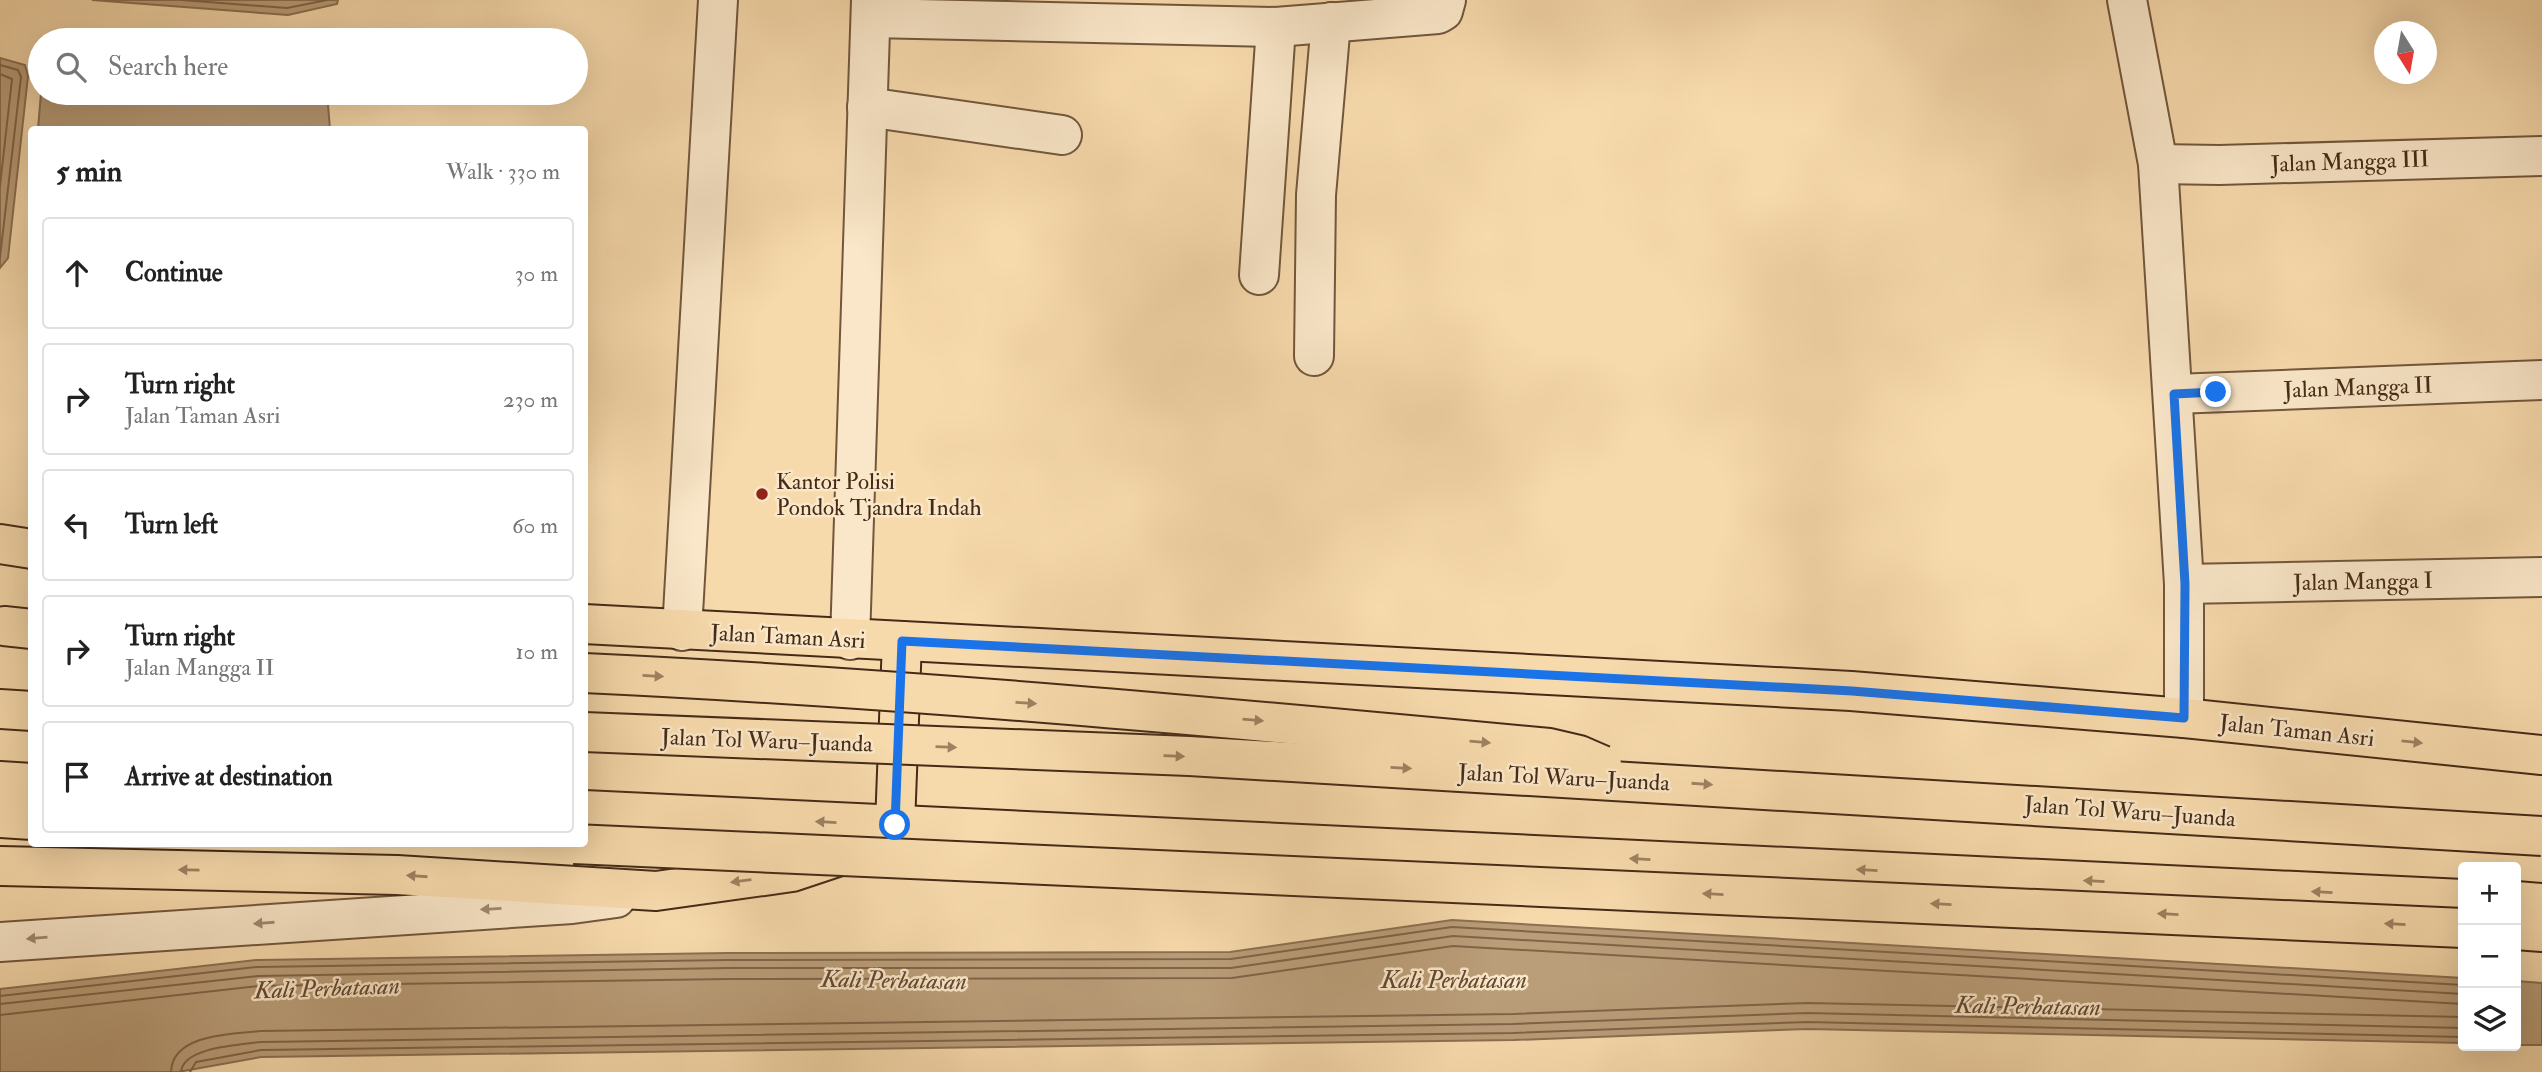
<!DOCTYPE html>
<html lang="en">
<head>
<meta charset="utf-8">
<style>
  :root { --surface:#fff; --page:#f2f2f2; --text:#222; --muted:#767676; --line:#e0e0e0 }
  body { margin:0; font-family:"IM FELL Double Pica",serif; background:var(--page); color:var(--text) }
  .controls { position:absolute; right:21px; bottom:21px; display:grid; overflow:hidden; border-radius:7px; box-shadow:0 7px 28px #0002 }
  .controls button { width:63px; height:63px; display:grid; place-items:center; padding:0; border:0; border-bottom:2px solid var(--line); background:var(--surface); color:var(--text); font:35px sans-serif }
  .compass { position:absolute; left:2374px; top:21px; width:63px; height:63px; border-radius:50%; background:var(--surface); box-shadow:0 7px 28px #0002; rotate:169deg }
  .stop { position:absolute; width:21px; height:21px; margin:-16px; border:5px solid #1a73e8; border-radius:50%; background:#fff }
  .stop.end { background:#1a73e8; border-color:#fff; box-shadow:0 2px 7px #0008 }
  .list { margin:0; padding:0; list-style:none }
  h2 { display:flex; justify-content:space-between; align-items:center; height:91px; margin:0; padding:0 28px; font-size:30px }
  h2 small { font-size:23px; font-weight:400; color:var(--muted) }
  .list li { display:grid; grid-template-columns:46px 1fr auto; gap:21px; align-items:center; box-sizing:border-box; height:112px; margin:0 14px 14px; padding:0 14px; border:2px solid var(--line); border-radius:7px }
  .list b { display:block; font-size:26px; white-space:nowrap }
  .list p { margin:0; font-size:23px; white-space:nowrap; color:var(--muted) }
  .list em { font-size:23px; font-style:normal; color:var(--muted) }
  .icon { flex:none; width:38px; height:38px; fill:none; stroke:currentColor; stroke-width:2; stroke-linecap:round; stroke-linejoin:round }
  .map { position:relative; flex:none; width:2542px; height:1072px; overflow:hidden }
  .search { position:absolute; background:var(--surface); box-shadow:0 7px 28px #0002; left:28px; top:28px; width:560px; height:77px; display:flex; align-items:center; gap:18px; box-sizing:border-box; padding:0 24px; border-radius:38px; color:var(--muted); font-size:26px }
  .panel { position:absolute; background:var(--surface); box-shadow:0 7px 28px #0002; left:28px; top:126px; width:560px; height:721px; border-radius:7px }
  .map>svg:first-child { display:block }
  .water { fill:#ba9e79; stroke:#8b7052; stroke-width:2 }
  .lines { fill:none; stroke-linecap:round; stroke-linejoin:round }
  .shore { stroke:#806448; stroke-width:2 }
  .minor-casing { stroke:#72573c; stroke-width:42 }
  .major-casing { stroke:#452b17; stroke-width:42 }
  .highway-casing { stroke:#452b17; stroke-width:42 }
  .minor { stroke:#fae7c9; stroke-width:38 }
  .major { stroke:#f7daac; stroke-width:38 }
  .highway { stroke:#f7daac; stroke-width:38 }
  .highway-bridge-casing { stroke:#452b17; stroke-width:42; stroke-linecap:butt }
  .highway-bridge { stroke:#f7daac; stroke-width:38 }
  .oneway { fill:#9e8262 }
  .oneway2 { fill:#a08970 }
  .route { stroke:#1a73e8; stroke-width:9 }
  .poi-dot { fill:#8f2418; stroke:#fae7c9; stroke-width:2.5 }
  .labels { text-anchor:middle; stroke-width:5; stroke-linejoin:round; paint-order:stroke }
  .street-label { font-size:23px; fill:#452b17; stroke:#fae7c9 }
  .poi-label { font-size:23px; fill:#452b17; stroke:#fae7c9; text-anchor:start }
  .water-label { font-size:24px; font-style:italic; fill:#624830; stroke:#fae7c9 }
</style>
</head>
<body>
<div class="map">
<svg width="2542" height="1072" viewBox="0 0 2542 1072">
  <rect width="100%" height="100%" fill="#f7daac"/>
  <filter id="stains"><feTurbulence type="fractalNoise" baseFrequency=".00286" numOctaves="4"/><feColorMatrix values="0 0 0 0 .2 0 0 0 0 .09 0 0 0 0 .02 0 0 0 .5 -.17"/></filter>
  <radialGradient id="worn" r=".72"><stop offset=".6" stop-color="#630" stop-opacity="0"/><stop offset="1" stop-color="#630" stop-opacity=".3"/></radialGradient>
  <g class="water">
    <polygon points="92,0 338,0 337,4 288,15"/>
    <polygon points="0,58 25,65 28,76 8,258 0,268"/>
    <polygon points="41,93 327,93 330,129 38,129"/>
    <polygon points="1452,920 2463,978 2463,1043 1808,1029 1514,1040 261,1057 178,1072 0,1072 0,989 257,960 728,953 1230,952"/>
    <polygon points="2516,981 2542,983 2542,1045 2516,1045"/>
  </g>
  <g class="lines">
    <g class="shore">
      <polyline points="182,0 287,8 327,0"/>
      <polyline points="0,65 18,70 21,77 0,257"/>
      <polyline points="0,74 12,79 0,186"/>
      <polyline points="0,996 257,967 728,960 1231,959 1452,927 2463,985"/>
      <polyline points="0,1004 258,976 728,968 1231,968 1453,936 2463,994"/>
      <polyline points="0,1015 258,986 728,979 1232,978 1453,946 2463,1004"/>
      <path d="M 171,1072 C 172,1034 232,1034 261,1031 L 1513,1014 L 1808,1003 L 2463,1017"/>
      <path d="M 181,1072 C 183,1047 239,1045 261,1042 L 1513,1024 L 1808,1013 L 2463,1028"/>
      <polyline points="190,1072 196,1062 261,1050 1513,1033 1808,1022 2463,1037"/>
    </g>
    <g class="minor-casing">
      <g id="minor">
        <polyline points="2127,0 2158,164 2184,584 2184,718"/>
        <polyline points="871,18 1276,27 1438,14 1443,11 1446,0"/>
        <polyline points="867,107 1062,135"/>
        <polyline points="2158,164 2219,165 2542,156"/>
        <polyline points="1259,275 1276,27"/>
        <polyline points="1314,356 1316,195 1331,22"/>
        <polyline points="2174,394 2542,380"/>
        <polyline points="2184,584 2542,577"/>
        <polyline points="682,631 718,0"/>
        <polyline points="850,640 871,0"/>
        <polyline points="0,942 572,904 616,898"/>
      </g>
    </g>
    <g class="major-casing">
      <g id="major">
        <polyline points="0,544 32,549"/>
        <polyline points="584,624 1851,691 2184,718 2542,755"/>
        <polyline points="0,781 32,783"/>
        <polyline points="584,810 2463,899"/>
        <polyline points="0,866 397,875 656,891 792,872 870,846 895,825 902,641"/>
        <polyline points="2516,901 2542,903"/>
      </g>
    </g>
    <g class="highway-casing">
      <g id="highway">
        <polyline points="4,626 32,629"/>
        <polyline points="0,709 32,711"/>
        <polyline points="0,818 32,820"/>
        <polyline points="2516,930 2542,932"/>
      </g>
    </g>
    <use href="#minor" class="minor"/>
    <use href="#major" class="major"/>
    <use href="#highway" class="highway"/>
    <g class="highway-bridge-casing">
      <g id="highway-bridge">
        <path d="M 584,673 C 907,688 1228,718 1549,748 L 1579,755 L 1602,765"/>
        <polyline points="584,732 1189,756 2542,836"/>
        <polyline points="574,844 2463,928"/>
      </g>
    </g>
    <use href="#highway-bridge" class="highway-bridge"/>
  </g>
  <defs><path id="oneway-solid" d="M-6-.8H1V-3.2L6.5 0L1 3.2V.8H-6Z" transform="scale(1.75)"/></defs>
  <g class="oneway">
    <use href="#oneway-solid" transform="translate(653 676) rotate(3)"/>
    <use href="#oneway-solid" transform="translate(1026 703) rotate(4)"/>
    <use href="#oneway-solid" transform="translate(1253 720) rotate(5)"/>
    <use href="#oneway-solid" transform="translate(1480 742) rotate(5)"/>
    <use href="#oneway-solid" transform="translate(2412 742) rotate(6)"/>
    <use href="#oneway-solid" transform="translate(946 747) rotate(2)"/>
    <use href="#oneway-solid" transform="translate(1174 756) rotate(2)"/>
    <use href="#oneway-solid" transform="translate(1401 768) rotate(3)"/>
    <use href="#oneway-solid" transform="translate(1702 784) rotate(4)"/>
    <use href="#oneway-solid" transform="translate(826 822) rotate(-177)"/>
    <use href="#oneway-solid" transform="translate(1640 859) rotate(-177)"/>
    <use href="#oneway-solid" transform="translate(189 870) rotate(-179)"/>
    <use href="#oneway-solid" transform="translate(1867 870) rotate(-177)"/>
    <use href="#oneway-solid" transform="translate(417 876) rotate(-176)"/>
    <use href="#oneway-solid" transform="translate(741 881) rotate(173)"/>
    <use href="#oneway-solid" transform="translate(2094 881) rotate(-177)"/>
    <use href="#oneway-solid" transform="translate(2322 892) rotate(-177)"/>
    <use href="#oneway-solid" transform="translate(1713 894) rotate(-177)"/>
    <use href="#oneway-solid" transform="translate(1941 904) rotate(-177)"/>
    <use href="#oneway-solid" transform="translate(2168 914) rotate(-177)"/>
    <use href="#oneway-solid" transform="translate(2395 924) rotate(-177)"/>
  </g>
  <g class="oneway2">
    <use href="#oneway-solid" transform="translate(491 909) rotate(177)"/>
    <use href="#oneway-solid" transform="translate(264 923) rotate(176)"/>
    <use href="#oneway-solid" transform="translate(37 938) rotate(175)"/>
  </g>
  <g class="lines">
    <polyline class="route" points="895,825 902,641 1852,691 2184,718 2185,584 2174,394 2216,392"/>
  </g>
  <circle class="poi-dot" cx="762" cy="494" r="7"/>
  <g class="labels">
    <g class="street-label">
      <text transform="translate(2350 161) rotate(-2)" y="8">Jalan Mangga III</text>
      <text transform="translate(2358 387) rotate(-2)" y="8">Jalan Mangga II</text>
      <text transform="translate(2363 581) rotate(-1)" y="8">Jalan Mangga I</text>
      <text transform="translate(788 636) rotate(3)" y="8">Jalan Taman Asri</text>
      <text transform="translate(2297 730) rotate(6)" y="8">Jalan Taman Asri</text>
      <text transform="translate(767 740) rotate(2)" y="8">Jalan Tol Waru–Juanda</text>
      <text transform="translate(1564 777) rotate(3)" y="8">Jalan Tol Waru–Juanda</text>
      <text transform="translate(2130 811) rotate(4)" y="8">Jalan Tol Waru–Juanda</text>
    </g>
    <g class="poi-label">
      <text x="776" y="489">Kantor Polisi<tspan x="776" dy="26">Pondok Tjandra Indah</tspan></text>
    </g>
    <g class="water-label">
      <text transform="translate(894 980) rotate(1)" y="8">Kali Perbatasan</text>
      <text x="1454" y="988">Kali Perbatasan</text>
      <text transform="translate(327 988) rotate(-2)" y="8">Kali Perbatasan</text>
      <text transform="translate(2028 1006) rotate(1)" y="8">Kali Perbatasan</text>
    </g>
  </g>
  <rect width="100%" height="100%" filter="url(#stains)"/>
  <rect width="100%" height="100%" fill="url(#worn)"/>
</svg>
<div class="controls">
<button>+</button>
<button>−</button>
<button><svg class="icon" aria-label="layers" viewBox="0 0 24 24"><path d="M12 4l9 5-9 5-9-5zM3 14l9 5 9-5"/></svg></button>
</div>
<svg class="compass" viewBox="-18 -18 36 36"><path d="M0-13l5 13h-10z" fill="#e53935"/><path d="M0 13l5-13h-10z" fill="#767676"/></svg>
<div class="stop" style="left:895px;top:825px"></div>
<div class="stop end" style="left:2216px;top:392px"></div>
<div class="search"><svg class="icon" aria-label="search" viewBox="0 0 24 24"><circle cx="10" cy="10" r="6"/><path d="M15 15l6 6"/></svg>Search here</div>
<section class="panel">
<h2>5 min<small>Walk · 330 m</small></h2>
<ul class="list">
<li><svg class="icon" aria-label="ahead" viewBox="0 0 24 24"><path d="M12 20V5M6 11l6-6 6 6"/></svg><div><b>Continue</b></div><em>30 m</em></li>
<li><svg class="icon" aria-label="right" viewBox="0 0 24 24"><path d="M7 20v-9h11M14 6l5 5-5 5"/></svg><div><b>Turn right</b><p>Jalan Taman Asri</p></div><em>230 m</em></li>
<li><svg class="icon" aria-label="left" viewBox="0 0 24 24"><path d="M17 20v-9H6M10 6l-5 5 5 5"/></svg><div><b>Turn left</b></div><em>60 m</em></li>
<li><svg class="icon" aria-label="right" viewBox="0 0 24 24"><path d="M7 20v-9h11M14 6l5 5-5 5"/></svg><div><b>Turn right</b><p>Jalan Mangga II</p></div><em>10 m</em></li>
<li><svg class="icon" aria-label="arrive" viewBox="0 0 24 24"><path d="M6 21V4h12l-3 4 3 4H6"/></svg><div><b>Arrive at destination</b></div></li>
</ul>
</section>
</div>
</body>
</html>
